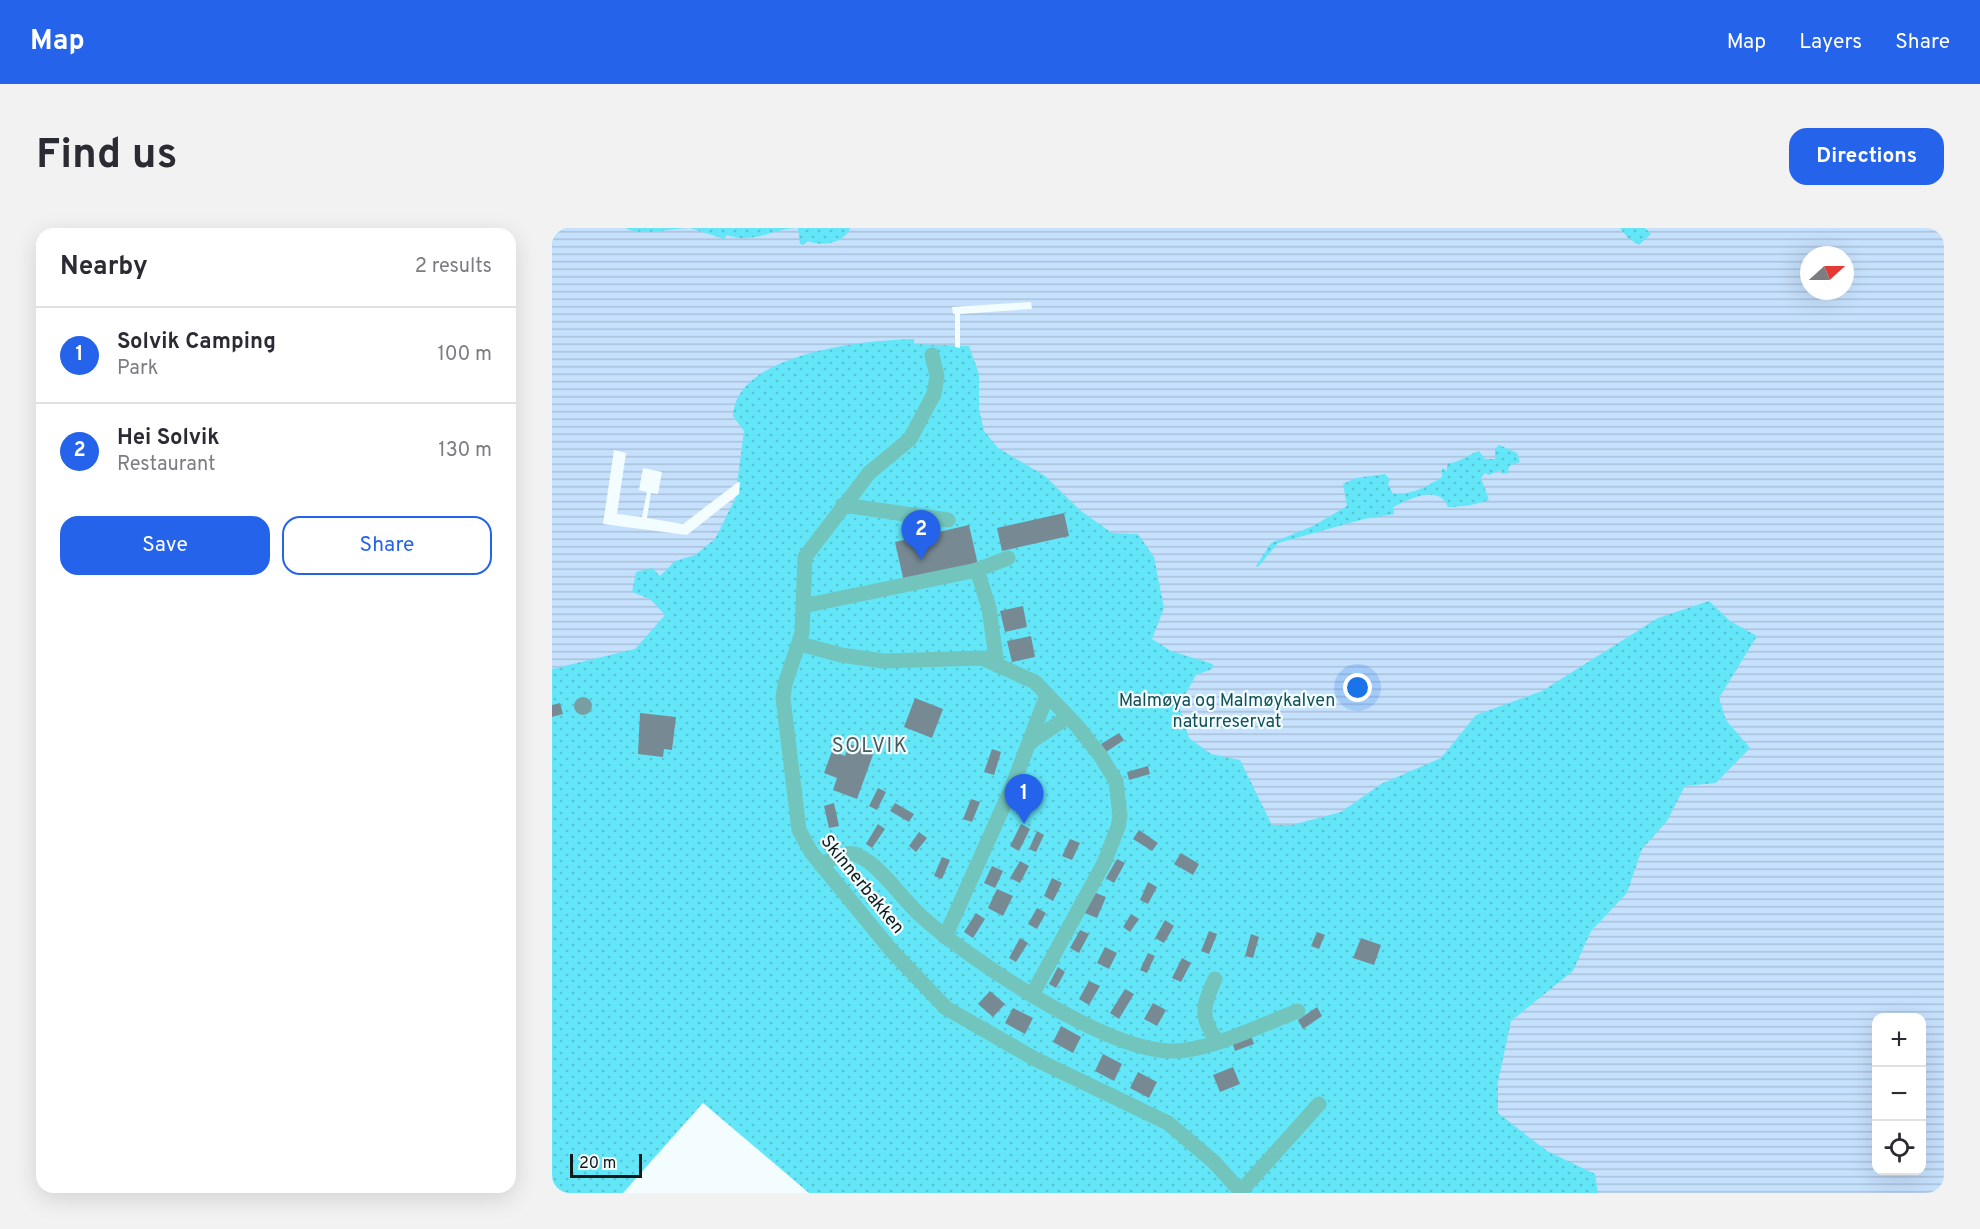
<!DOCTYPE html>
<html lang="en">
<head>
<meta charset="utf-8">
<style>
  :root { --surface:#fff; --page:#f2f2f3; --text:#2b2b33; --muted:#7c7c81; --line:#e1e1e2; --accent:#2563eb }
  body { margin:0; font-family:Overpass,sans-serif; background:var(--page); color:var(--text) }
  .controls { position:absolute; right:18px; bottom:18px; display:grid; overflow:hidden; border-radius:12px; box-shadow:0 6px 24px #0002 }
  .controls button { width:54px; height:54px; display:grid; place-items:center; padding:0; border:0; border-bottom:2px solid var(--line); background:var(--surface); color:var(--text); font:30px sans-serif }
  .compass { position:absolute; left:1248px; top:18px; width:54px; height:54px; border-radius:50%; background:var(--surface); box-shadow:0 6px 24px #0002; rotate:69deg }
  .scale { position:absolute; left:18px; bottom:15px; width:72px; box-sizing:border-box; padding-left:6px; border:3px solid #10191a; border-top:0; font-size:16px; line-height:21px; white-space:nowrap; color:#10191a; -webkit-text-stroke:4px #f3fdff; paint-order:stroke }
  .you { position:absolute; left:806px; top:460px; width:21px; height:21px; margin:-15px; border:4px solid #fff; border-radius:50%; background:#1a73e8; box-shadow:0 0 0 9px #1a73e833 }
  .badge { display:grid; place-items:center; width:39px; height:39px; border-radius:50%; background:var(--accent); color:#fff; font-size:20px; font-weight:700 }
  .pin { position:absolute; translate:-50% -50px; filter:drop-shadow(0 2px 3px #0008) }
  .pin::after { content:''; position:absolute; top:32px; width:21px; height:18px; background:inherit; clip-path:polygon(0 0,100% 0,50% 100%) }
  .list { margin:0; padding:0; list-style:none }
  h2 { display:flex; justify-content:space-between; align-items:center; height:78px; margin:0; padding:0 24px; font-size:26px }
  h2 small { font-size:20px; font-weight:400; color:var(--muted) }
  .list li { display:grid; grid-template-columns:39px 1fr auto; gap:18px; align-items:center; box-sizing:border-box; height:96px; padding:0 24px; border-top:2px solid var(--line) }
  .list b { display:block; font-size:22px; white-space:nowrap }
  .list p { margin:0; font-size:20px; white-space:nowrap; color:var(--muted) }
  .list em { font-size:20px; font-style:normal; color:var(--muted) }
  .actions { display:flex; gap:12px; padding:18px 24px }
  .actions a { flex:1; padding:14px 0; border:2px solid var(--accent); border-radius:18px; text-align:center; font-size:21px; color:var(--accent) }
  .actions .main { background:var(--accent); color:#fff }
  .icon { flex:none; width:33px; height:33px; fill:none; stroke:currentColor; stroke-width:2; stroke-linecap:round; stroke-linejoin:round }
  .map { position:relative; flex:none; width:1392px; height:965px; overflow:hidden; border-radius:18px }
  header { display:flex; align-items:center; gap:36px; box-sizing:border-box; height:84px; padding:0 30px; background:var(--accent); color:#fff }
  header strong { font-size:28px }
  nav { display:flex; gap:33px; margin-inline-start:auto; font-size:21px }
  .intro { display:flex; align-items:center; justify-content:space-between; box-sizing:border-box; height:144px; padding:0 36px }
  h1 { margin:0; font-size:42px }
  .button { padding:15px 27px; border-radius:18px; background:var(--accent); color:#fff; font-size:21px; font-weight:700 }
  main { display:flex; gap:36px; padding:0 36px }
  aside { flex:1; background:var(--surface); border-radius:18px; box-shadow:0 6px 24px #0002 }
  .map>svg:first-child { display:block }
  .park { fill:url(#park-dots) }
  .water { fill:url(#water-rules); fill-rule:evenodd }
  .pier { fill:#f3fdff }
  .building { fill:#778a94 }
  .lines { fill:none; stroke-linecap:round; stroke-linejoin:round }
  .service { stroke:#72c5bc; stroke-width:15 }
  .tree { fill:#789ea4 }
  .labels { text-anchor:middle; stroke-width:4.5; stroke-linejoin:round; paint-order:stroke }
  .park-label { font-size:18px; fill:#135159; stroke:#f3fdff }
  .street-label { font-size:18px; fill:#10191a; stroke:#f3fdff }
  .neighbourhood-label { font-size:20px; letter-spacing:1.5px; fill:#465c5f; stroke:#f3fdff }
</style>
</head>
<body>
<header>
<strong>Map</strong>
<nav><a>Map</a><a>Layers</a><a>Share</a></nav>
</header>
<div class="intro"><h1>Find us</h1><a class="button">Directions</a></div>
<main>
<aside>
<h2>Nearby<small>2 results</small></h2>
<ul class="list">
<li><span class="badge">1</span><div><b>Solvik Camping</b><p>Park</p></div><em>100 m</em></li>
<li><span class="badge">2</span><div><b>Hei Solvik</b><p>Restaurant</p></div><em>130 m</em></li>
</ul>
<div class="actions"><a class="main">Save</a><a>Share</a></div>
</aside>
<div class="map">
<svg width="1392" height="965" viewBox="0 0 1392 965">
  <defs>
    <pattern id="park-dots" width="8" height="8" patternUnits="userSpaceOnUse" patternTransform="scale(1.5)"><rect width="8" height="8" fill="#63e6f8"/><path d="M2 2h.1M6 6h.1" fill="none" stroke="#55c5d4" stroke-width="1.8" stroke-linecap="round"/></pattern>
    <pattern id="water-rules" width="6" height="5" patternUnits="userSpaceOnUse" patternTransform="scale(1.5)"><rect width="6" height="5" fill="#c6e1fd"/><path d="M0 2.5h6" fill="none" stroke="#a9c0d8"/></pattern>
  </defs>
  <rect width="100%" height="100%" fill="#f3fdff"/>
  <polygon class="park" points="0,0 1255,0 1229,965 257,965 151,875 71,965 0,965"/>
  <path class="water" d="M 0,0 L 73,0 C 92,9 117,0 138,0 C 149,3 160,7 172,11 L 175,7 C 201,17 222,0 246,0 L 248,16 L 251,17 L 256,13 C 270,19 293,15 298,0 L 1068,0 L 1076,10 L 1087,17 L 1099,6 L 1093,0 L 1392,0 L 1392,965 L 1046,965 L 1043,946 L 995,923 L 946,885 L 946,854 L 959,793 L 1021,743 L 1039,703 L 1075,665 L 1090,621 L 1115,593 L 1133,558 L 1164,555 L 1198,520 L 1174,492 L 1167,470 L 1205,408 L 1178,393 L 1157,373 L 1106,390 L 990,463 L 924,487 L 889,530 L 829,556 L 789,584 L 740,597 L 720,597 L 688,532 L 659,526 L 637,510 L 627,478 L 644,447 L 660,441 L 661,436 L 619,423 L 600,411 L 612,380 L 602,329 L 586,306 L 560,305 L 529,283 L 493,248 L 446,220 L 432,203 L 427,181 L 427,146 L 417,118 L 362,116 L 362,111 C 313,112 184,125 181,188 L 192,203 L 183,271 L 163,311 L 143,327 L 123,333 L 108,348 L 100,340 L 84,344 L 80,364 L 98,371 L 113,387 L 83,421 L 0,441 ZM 1257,27 L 1293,27 L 1293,63 L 1257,63 ZM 947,217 L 965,225 L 968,234 L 957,238 L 956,245 L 950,246 L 948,242 L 937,247 L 933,245 L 929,250 L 937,272 C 921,277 910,279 896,279 C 886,255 857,272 841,279 L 842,286 L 812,291 L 726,315 L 706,339 L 704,338 L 719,315 L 761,298 L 795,278 L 791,256 L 804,250 L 833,246 L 838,252 L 836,256 L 841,266 C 860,267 876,258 890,249 L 890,240 L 895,243 L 895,235 C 905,236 915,227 927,223 L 933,231 L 943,231 L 943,221 ZM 1324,790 L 1370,790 L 1370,942 L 1324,942 Z"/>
  <g class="pier">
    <polygon points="479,74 480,81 408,86 408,120 403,119 403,86 401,86 400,79"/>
    <polygon points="62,222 74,225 65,286 90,289 95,264 87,262 91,240 110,244 106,266 99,265 95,290 131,296 186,254 188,254 187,266 135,307 51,296"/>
  </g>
  <g class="building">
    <polygon points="512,285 517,308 450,323 445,300"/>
    <polygon points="417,297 426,337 352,354 343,314"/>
    <polygon points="471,378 475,399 453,404 448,383"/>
    <polygon points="479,408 483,429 460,434 455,413"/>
    <polygon points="363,470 391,481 380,510 352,499"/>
    <polygon points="8,475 11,486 0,489 0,477"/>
    <polygon points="88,485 124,489 120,522 112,521 111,529 86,526"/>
    <polygon points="567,505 572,512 554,524 549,516"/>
    <polygon points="297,516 322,524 305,571 281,562 285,550 272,545 280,523 293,528"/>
    <polygon points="440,521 449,524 442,547 432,544"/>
    <polygon points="596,538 598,546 577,552 575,544"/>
    <polygon points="476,548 484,550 477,573 469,570"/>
    <polygon points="326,560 334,564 325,582 317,578"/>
    <polygon points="419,571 428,574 420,594 411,591"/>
    <polygon points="282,575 287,598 277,600 272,578"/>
    <polygon points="343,575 362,586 357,594 338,583"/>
    <polygon points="326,596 333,601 320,620 314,616"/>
    <polygon points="469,596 478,601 467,623 458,618"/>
    <polygon points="587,602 606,615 600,623 581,611"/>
    <polygon points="485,603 492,607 484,624 477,621"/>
    <polygon points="367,604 375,610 364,624 357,618"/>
    <polygon points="518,611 528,615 520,632 510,628"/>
    <polygon points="629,625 647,636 641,647 622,636"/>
    <polygon points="390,629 398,632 390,651 382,648"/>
    <polygon points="565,631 573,635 562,655 554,650"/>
    <polygon points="468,633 477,638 468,655 458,650"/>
    <polygon points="440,638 451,643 443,660 432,655"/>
    <polygon points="500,650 510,655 501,673 492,668"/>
    <polygon points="596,654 605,659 596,676 588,672"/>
    <polygon points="445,661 461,668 451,688 436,680"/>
    <polygon points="539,663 554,669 545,690 530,684"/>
    <polygon points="485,680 494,685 485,701 476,696"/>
    <polygon points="424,685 433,691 421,710 412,704"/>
    <polygon points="579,686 587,691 578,704 571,699"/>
    <polygon points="613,692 622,698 612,715 603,710"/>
    <polygon points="528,702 537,706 527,725 518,720"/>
    <polygon points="657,703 665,706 657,726 649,723"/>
    <polygon points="765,704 773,707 767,721 759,718"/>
    <polygon points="699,706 707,709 701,730 693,728"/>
    <polygon points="468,710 476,715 464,734 457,730"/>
    <polygon points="809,710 829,717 822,737 801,730"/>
    <polygon points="553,719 565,725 557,741 545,735"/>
    <polygon points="596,725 603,728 595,745 588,742"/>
    <polygon points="630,730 639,735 629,754 620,750"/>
    <polygon points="506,739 513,744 504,760 497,756"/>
    <polygon points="537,753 548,758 537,777 527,771"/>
    <polygon points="573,761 582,766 567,791 558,785"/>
    <polygon points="438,763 453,776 441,789 426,776"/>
    <polygon points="601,775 614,782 605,798 592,791"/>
    <polygon points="765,779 770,788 751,801 746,792"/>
    <polygon points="461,780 481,790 473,806 453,795"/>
    <polygon points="509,798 529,809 521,825 501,814"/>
    <polygon points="699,807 702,816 683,823 680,814"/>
    <polygon points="551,826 570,836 562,853 543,843"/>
    <polygon points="681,839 688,856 668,864 661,847"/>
    <polygon points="586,844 605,854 597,870 578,860"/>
  </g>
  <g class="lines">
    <g class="service">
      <polyline points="380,127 385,148 382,166 358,211 317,245 253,329 250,405 233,456 231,470 247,602 259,624 339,722 394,780 483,831 616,895 662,934 690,965"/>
      <polyline points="291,277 396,292"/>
      <polyline points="425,342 437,380 445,437"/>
      <polyline points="251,378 425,342 456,330"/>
      <polyline points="248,416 289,427 331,433 430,430 483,454 525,498 548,527 564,553 568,588 566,599 552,635 481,765"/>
      <polyline points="478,514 516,489"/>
      <path d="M 269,637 C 280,631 295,621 307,628 C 329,638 350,671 369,688 C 418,732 552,821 617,823 C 654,825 711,796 746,783"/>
      <polyline points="393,709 460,559 495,467"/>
      <path d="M 663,751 C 651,778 647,788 665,813"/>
      <polyline points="689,963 767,876"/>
    </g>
  </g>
  <circle class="tree" cx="31" cy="478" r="9"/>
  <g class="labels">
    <g class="park-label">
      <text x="675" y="478">Malmøya og Malmøykalven<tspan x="675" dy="21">naturreservat</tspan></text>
    </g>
    <g class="street-label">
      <text transform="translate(311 656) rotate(51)" y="6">Skinnerbakken</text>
    </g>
    <g class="neighbourhood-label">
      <text x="318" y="524">SOLVIK</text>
    </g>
  </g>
</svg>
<div class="controls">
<button>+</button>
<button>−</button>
<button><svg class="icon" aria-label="locate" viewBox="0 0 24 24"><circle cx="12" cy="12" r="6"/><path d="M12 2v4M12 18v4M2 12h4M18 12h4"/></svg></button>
</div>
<svg class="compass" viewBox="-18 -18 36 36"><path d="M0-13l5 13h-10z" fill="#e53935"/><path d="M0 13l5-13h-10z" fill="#7c7c81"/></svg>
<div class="scale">20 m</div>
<div class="you"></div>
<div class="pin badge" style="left:472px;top:596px">1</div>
<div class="pin badge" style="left:369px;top:332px">2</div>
</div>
</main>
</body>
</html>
